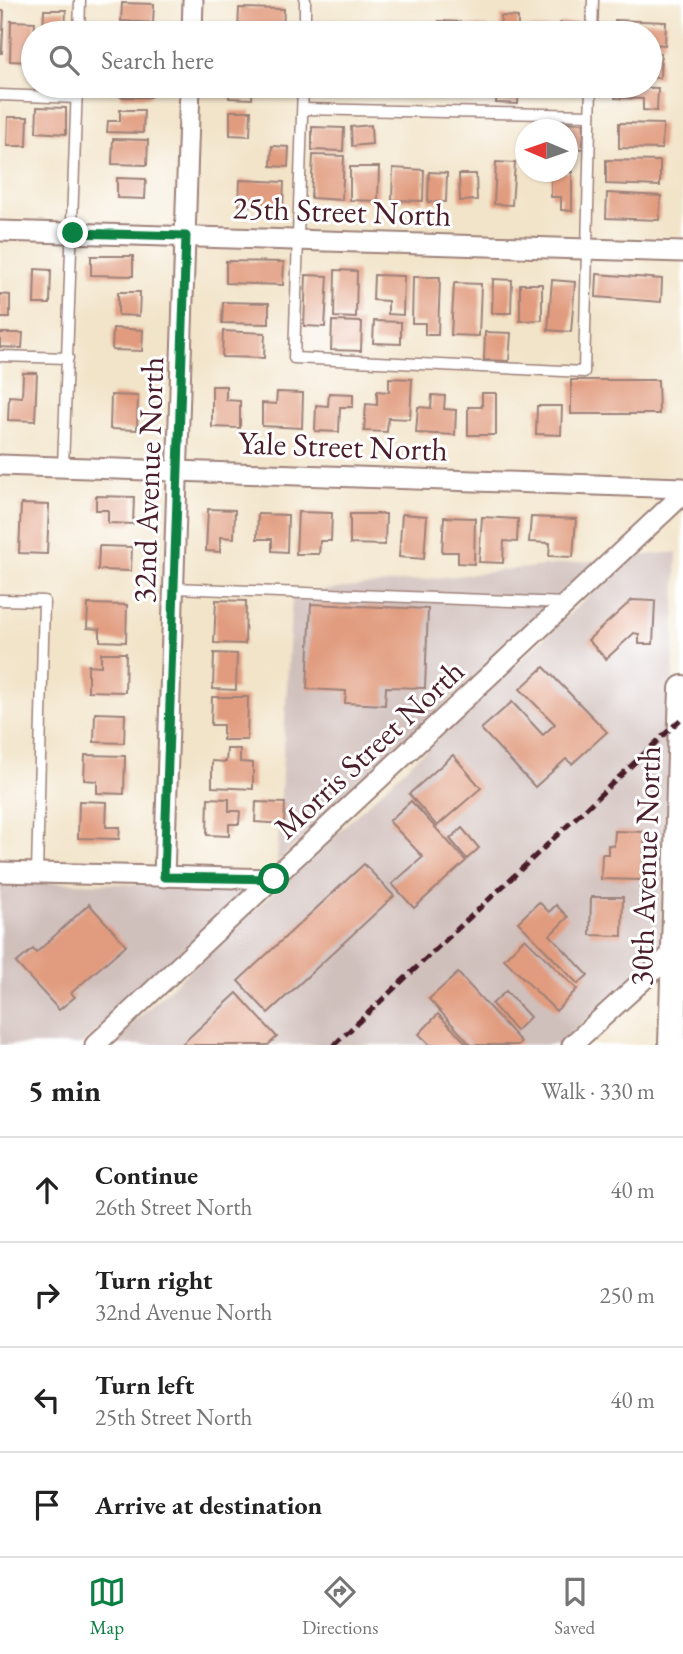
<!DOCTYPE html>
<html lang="en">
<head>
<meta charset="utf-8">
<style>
  :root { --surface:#fff; --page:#f2f2f2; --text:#222; --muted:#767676; --line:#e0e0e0; --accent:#0b8043 }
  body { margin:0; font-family:"EB Garamond",serif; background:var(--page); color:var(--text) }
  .compass { position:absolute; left:515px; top:119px; width:63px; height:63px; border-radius:50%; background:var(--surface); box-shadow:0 2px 5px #0004; rotate:272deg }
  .stop { position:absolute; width:21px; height:21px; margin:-16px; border:5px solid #0b8043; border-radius:50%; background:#fff }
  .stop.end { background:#0b8043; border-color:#fff; box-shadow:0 2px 7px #0008 }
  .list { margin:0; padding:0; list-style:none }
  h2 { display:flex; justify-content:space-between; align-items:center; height:91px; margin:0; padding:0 28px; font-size:30px }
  h2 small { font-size:23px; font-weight:400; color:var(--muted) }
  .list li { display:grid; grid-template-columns:46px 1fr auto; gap:21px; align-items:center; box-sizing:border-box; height:105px; padding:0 28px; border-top:2px solid var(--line) }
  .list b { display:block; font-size:26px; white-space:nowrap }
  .list p { margin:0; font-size:23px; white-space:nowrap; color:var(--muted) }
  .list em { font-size:23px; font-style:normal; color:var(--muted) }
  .icon { flex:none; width:38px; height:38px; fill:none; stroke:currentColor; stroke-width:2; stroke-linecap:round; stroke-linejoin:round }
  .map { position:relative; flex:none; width:683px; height:1045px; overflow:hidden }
  .search { position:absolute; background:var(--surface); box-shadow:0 2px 5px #0004; left:21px; right:21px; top:21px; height:77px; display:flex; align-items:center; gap:18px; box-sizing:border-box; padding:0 24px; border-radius:38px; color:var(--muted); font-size:26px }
  .sheet { height:511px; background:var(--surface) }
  nav { display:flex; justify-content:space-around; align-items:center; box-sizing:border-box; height:98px; border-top:2px solid var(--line); background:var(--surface); font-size:19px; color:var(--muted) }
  nav a { display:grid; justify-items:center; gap:4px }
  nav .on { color:var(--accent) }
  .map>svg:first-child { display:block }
  .industrial { fill:#d0c0bc }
  .building { fill:#e19b7e }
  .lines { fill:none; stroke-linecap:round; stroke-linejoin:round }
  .lane-casing { stroke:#9e827a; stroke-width:13 }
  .street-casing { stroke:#9e827a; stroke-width:23 }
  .secondary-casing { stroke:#9e827a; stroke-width:30 }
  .lane { stroke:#fff; stroke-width:10 }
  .street { stroke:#fff; stroke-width:19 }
  .secondary { stroke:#fff; stroke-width:26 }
  .rail { stroke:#4a1f2b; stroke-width:5; stroke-dasharray:10 5; stroke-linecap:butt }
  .route { stroke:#0b8043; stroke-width:9 }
  .labels { text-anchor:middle; stroke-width:6; stroke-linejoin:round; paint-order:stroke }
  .street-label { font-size:32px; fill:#4a1f2b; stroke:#fff }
</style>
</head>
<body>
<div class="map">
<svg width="683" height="1045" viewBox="0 0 683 1045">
  <rect width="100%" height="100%" fill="#fff"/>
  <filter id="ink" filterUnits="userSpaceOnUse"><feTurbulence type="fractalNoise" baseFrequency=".0143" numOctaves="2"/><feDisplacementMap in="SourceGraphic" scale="14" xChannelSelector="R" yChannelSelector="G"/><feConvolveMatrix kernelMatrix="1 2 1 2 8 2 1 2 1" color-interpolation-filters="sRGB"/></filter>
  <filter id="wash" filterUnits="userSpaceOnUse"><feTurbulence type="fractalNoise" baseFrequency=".00686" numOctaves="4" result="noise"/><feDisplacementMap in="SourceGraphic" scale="28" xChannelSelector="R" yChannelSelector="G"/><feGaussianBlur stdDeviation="1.57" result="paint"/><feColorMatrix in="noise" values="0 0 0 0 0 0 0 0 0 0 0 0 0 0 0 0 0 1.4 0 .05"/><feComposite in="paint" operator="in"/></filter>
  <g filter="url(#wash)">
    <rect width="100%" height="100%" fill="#f2e4c9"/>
    <g class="industrial">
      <polygon points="677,552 665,946 559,1045 109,1045 278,888 284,888 284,883 630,557"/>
      <polygon points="599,560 277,863 292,594"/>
      <polygon points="0,881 251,887 81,1045 0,1045"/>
    </g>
    <g id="blocks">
      <g class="building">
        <polygon points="122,3 154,4 153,23 121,21"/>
        <polygon points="239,8 284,9 283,33 238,32"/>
        <polygon points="44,10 66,10 65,33 43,33"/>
        <polygon points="0,11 4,11 2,53 0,53"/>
        <polygon points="501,16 518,17 518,33 500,33"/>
        <polygon points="615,20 666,22 665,45 650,44 650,33 615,33"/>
        <polygon points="11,21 35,22 33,62 10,61"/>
        <polygon points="339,21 365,22 365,33 339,33"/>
        <polygon points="439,21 460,22 459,33 439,33"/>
        <rect x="560" y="23" width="20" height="10"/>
        <rect x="466" y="26" width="22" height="7"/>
        <rect x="526" y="28" width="25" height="5"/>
        <polygon points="650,52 661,53 660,78 650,77"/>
        <polygon points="121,86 151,86 150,97 121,97"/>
        <polygon points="230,86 253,86 252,99 229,98"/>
        <polygon points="438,86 451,86 450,97 437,96"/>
        <polygon points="497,86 519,86 518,104 496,103"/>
        <polygon points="616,87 658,88 657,111 643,110 643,99 615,98"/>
        <polygon points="37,107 66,108 66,134 36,132"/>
        <polygon points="120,110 144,110 143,133 107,132 108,121 120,121"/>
        <polygon points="230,111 251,111 250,136 230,135"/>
        <polygon points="8,117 28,117 27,146 7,146"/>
        <polygon points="559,122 584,123 583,149 568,148 568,130 559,130"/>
        <polygon points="619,123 663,124 662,149 619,148"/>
        <polygon points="371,125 372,144 352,146 351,127"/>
        <polygon points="312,127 344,128 343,151 312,150"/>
        <polygon points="113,139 148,140 147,165 112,164"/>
        <polygon points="272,146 289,147 288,167 271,166"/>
        <polygon points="313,155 344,156 342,200 311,198"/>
        <polygon points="606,160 660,161 660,186 606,184"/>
        <polygon points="496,162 515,163 512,205 494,204"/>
        <polygon points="350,167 379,167 378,201 350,200"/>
        <polygon points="393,168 424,170 423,201 392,200"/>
        <polygon points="429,172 447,173 446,202 428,202"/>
        <polygon points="551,172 572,172 572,211 561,210 561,197 551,197"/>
        <polygon points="459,174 476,174 477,200 460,201"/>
        <polygon points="117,178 146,179 145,199 117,198"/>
        <polygon points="240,180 284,182 283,207 239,205"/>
        <polygon points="607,193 661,196 659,220 606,218"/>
        <polygon points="91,256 133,256 133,276 91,275"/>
        <polygon points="226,261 284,262 283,285 226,283"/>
        <polygon points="35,269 51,270 50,304 34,304"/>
        <polygon points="335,270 357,271 356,318 334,317"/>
        <polygon points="597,274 662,279 661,302 596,297"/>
        <polygon points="306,275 328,276 325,327 304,326"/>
        <polygon points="374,275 404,276 403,315 388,314 388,301 373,300"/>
        <polygon points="413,277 440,277 438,335 425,335 425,323 412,323"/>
        <polygon points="493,279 512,280 511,313 492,313"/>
        <polygon points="552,280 575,282 571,332 548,330"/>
        <polygon points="454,283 481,284 479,336 451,335"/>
        <polygon points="520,284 542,284 542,320 520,321"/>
        <polygon points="118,292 140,292 139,316 118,315"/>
        <polygon points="0,294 10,295 10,318 0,318"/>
        <polygon points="223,302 269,303 269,324 222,323"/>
        <polygon points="332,321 362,322 361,351 331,350"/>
        <polygon points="374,321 401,322 401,344 373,343"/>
        <polygon points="113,328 143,330 142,351 112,350"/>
        <polygon points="223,331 265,333 264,358 222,357"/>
        <polygon points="485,332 511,333 509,361 484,360"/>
        <polygon points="0,333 23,333 22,348 0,347"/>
        <polygon points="23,373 37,373 35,421 8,420 9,396 22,397"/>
        <polygon points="389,378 412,379 410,419 388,418 387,432 364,431 366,404 377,405 377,391 389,392"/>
        <polygon points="571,380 658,380 659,414 571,414"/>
        <polygon points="212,386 226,386 226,400 240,401 240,428 212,427"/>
        <polygon points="277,392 303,393 302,428 262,426 262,403 276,404"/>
        <polygon points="329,393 353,394 353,407 340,407 339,432 315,431 316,405 328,406"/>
        <polygon points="482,393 496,393 496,435 468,435 468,407 482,407"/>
        <polygon points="111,395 138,396 137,430 110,429"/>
        <polygon points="432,395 445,396 444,409 456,410 455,435 416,433 418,407 431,408"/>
        <polygon points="537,406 562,406 561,435 536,434"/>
        <polygon points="96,496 134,497 133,524 108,523 108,510 96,510"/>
        <polygon points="21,504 49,505 47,554 19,553"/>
        <polygon points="208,509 235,510 234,538 220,537 220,552 206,551"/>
        <polygon points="298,512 332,513 331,541 320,541 319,554 296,554"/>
        <polygon points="258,514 288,515 287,552 272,551 272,539 257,539"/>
        <polygon points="350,514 386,514 385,545 350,544"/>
        <polygon points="402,514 427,516 424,559 399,557"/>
        <polygon points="444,517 475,518 474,564 458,563 458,552 442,552"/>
        <polygon points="482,517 518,519 517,542 504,541 503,563 479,562"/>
        <polygon points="531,517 576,519 573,557 549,556 550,543 529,542"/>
        <polygon points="99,546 132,547 131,571 98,570"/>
        <polygon points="216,600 246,601 245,644 214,643"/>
        <polygon points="632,600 655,601 653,644 639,644 639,634 634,633 606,659 588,640"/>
        <polygon points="88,604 127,605 126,642 100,641 100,629 87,628"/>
        <polygon points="311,604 428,609 425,688 386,687 385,705 345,703 346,691 307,689"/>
        <polygon points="101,653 126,653 125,692 88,691 88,665 101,666"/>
        <polygon points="214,653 237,654 236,690 213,689"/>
        <polygon points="544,667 607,732 572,764 566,759 535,787 481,729 512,702 543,735 555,724 520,689"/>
        <polygon points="212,697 248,697 247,740 223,740 223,725 211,725"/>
        <polygon points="95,713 125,714 124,743 94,742"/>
        <polygon points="227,749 240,749 240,762 253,763 253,789 212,787 212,761 226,762"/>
        <polygon points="85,755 125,756 124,794 97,793 97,781 84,780"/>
        <polygon points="453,755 481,788 437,826 409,794"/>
        <polygon points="208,798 229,799 229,811 240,811 239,824 229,824 229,836 207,835"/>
        <polygon points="79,801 107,802 106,827 120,827 119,839 78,838"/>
        <polygon points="411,801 466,861 414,908 392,884 423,857 389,821"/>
        <polygon points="256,802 285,803 284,824 255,822"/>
        <polygon points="462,828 479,848 467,859 450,839"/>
        <polygon points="615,831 645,832 643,880 601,879 602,854 608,854 608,845 614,846"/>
        <polygon points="364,864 394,896 268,1013 238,981"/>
        <polygon points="591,897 623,897 622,936 590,935"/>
        <polygon points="539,902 549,912 556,905 568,917 550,935 588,975 578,984 518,922"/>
        <polygon points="89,904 126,945 71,993 75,997 59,1010 16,963 33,949 36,953"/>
        <polygon points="525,938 577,989 556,1011 504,959"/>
        <polygon points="458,973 521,1042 518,1045 471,1045 429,999"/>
        <polygon points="506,991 530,1017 516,1031 492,1004"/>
        <polygon points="237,993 277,1037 268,1045 181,1045"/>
        <polygon points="438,1014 468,1045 430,1045 419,1034"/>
      </g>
    </g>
  </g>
  <g filter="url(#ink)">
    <use href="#blocks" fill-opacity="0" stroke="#9e827a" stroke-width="2"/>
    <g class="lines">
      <g class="lane-casing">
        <g id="lane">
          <polyline points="79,33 80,0"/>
          <polyline points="305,33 305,0"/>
          <polyline points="592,33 593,0"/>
          <polyline points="303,86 294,358 584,372 591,86"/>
          <polyline points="0,95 77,98"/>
          <polyline points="303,109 590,115"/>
          <polyline points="0,356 68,358"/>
          <polyline points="63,467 77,86"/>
          <polyline points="174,588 565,603"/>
          <polyline points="0,600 44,601 37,873"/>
        </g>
      </g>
      <g class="street-casing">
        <g id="street">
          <polyline points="192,33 193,0"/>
          <polyline points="0,231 683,252"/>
          <polyline points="0,465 683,488"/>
          <polyline points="0,872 274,879"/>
          <polyline points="164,877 190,86"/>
          <polyline points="95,1045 683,494"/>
          <polyline points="572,1045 676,950"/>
        </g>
      </g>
      <g class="secondary-casing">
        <polyline id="secondary" points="672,1045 683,689"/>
      </g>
      <use href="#lane" class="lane"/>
      <use href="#street" class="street"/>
      <use href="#secondary" class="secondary"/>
      <polyline class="rail" points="334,1045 683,717"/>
    </g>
  </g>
  <g class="lines" filter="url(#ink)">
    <polyline class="route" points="73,233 186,236 164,877 274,879"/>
  </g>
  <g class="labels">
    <g class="street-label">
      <text transform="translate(342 211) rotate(2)" y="11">25th Street North</text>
      <text transform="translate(343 446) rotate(2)" y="11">Yale Street North</text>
      <text transform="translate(148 480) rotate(-88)" y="11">32nd Avenue North</text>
      <text transform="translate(369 749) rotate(-43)" y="11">Morris Street North</text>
      <text transform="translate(645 866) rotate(-88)" y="11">30th Avenue North</text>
    </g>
  </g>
</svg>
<svg class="compass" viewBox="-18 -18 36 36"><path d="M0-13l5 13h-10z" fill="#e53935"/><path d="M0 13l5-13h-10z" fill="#767676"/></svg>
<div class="stop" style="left:274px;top:879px"></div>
<div class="stop end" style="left:73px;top:233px"></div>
<div class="search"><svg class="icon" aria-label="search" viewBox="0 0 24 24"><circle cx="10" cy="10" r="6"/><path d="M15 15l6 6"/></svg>Search here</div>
</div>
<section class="sheet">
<h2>5 min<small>Walk · 330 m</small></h2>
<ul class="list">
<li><svg class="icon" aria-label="ahead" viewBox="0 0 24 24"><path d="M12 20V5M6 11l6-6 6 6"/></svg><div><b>Continue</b><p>26th Street North</p></div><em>40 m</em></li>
<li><svg class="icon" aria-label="right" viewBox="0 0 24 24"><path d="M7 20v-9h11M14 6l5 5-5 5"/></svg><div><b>Turn right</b><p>32nd Avenue North</p></div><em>250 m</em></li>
<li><svg class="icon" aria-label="left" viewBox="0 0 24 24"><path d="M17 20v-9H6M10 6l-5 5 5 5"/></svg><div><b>Turn left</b><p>25th Street North</p></div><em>40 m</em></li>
<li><svg class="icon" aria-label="arrive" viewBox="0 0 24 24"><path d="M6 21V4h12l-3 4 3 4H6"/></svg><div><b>Arrive at destination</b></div></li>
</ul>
</section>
<nav>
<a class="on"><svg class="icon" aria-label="map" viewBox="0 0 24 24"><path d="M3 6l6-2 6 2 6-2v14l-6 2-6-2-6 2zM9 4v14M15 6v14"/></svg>Map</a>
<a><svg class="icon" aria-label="directions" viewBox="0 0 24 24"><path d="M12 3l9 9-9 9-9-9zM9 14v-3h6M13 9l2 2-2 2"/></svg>Directions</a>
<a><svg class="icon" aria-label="saved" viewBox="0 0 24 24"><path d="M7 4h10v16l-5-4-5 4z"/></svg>Saved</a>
</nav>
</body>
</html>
